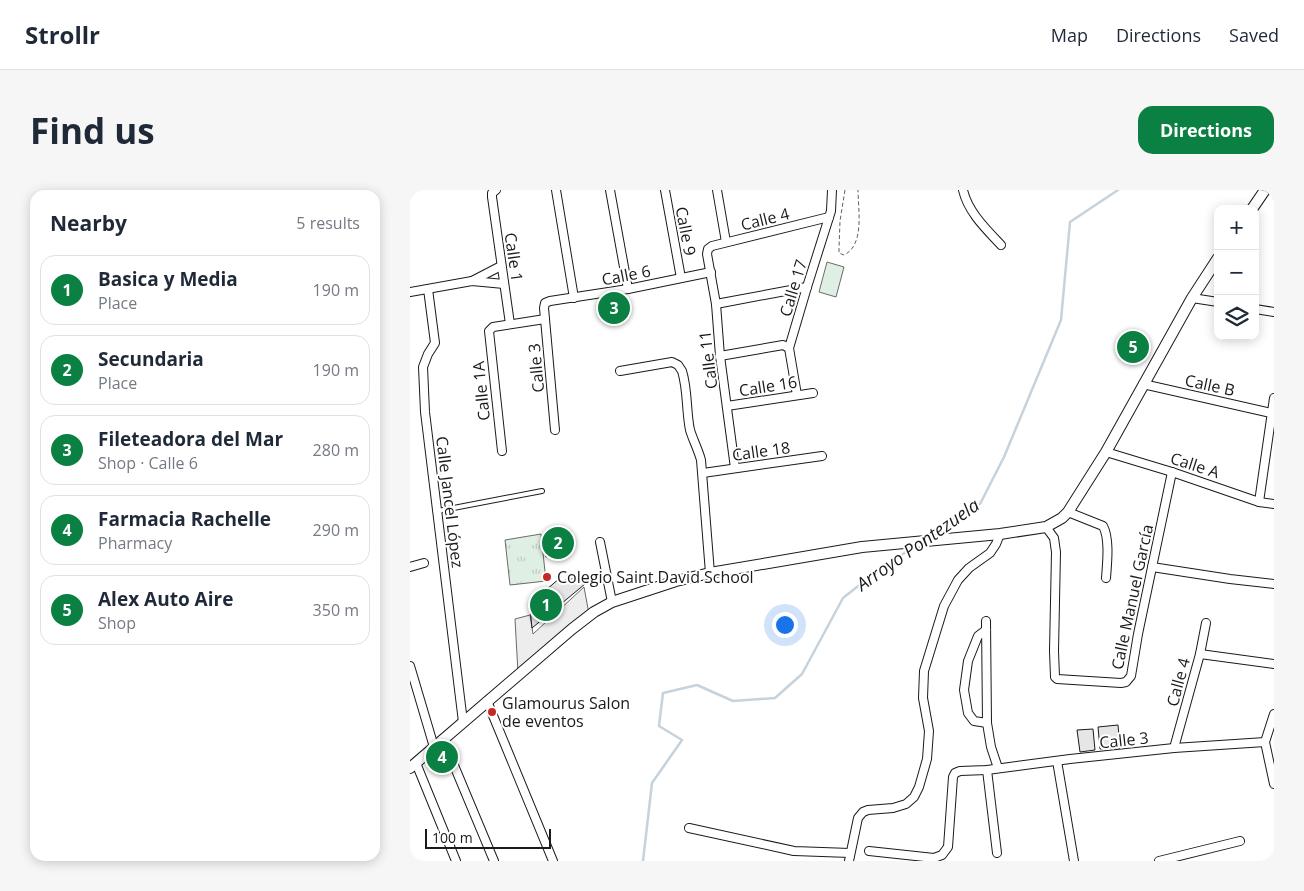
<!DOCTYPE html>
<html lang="en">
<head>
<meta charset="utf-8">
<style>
  :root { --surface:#fff; --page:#f6f6f7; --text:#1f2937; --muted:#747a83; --line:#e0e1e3; --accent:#0b8043 }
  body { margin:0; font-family:"Open Sans",sans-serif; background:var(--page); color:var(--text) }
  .controls { position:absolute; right:15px; top:15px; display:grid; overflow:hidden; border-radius:10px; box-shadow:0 2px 12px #0003 }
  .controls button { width:45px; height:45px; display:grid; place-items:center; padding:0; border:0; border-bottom:1px solid var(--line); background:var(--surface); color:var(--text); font:25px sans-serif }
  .scale { position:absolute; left:15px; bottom:12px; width:126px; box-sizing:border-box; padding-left:5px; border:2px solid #1a1a1a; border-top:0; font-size:14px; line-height:18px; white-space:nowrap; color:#1a1a1a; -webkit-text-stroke:4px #fff; paint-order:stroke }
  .you { position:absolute; left:374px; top:434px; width:18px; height:18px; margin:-12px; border:4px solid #fff; border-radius:50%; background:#1a73e8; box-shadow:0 0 0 8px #1a73e833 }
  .badge { display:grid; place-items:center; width:32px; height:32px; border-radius:50%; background:var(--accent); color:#fff; font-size:16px; font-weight:700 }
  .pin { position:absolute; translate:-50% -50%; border:2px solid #fff; box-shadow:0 1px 5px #0006 }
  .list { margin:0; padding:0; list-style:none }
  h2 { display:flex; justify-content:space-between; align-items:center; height:65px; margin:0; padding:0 20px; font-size:21px }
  h2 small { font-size:16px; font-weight:400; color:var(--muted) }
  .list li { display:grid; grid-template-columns:32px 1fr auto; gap:15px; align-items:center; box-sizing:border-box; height:70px; margin:0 10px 10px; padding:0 10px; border:1px solid var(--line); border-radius:15px }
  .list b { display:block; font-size:19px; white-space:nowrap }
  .list p { margin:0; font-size:16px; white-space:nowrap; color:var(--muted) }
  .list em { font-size:16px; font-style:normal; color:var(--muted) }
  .icon { flex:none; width:28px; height:28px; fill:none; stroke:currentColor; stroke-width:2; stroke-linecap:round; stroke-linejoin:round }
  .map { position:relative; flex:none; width:864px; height:671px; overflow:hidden; border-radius:15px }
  header { display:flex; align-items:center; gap:30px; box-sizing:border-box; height:70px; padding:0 25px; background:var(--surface); border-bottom:1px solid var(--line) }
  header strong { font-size:24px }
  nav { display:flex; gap:28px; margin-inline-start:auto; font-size:18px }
  .intro { display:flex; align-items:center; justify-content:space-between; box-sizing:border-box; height:120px; padding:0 30px }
  h1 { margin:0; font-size:35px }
  .button { padding:12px 22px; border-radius:15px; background:var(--accent); color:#fff; font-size:18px; font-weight:700 }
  main { display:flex; gap:30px; padding:0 30px }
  aside { flex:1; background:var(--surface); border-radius:15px; box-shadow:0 2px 12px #0003 }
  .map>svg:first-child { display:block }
  .grass { fill:#e0efe3; stroke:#6a6a6a }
  .park { fill:url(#park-tufts); stroke:#6a6a6a }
  .parking { fill:#ededed; stroke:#6a6a6a }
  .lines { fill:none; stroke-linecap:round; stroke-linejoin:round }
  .stream { stroke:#c6d2dc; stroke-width:2.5 }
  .building { fill:#e6e6e6; stroke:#1a1a1a }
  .service-casing { stroke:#1a1a1a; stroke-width:6 }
  .minor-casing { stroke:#1a1a1a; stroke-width:10 }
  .tertiary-casing { stroke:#1a1a1a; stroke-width:12 }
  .path { stroke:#5f5f5f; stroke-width:1; stroke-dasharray:4 2.5; stroke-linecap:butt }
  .service { stroke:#fff; stroke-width:4 }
  .minor { stroke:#fff; stroke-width:8 }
  .tertiary { stroke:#fff; stroke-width:10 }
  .poi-dot { fill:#c62828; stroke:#fff; stroke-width:2 }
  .labels { text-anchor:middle; stroke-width:4; stroke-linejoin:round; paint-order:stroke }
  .street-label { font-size:16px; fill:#1a1a1a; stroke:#fff }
  .poi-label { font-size:16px; fill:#1a1a1a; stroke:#fff; text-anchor:start }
  .water-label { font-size:18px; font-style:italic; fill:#1a1a1a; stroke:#fff }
</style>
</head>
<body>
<header>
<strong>Strollr</strong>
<nav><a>Map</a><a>Directions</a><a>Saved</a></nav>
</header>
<div class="intro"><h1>Find us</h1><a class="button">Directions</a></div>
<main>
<aside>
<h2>Nearby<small>5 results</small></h2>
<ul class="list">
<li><span class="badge">1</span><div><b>Basica y Media</b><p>Place</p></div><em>190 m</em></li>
<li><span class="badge">2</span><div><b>Secundaria</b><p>Place</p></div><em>190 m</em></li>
<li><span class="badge">3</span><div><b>Fileteadora del Mar</b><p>Shop · Calle 6</p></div><em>280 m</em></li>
<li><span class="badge">4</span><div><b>Farmacia Rachelle</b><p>Pharmacy</p></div><em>290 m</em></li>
<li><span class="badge">5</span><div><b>Alex Auto Aire</b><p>Shop</p></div><em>350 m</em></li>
</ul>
</aside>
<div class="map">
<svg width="864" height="671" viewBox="0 0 864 671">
  <defs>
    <pattern id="park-tufts" width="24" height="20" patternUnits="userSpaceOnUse" patternTransform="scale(1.25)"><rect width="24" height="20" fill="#e0efe3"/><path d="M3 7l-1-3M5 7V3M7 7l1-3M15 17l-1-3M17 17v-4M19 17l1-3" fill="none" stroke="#c0ccc2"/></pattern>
  </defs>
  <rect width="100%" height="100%" fill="#fff"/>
  <polygon class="grass" points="417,72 434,77 426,107 409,102"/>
  <polygon class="park" points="131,344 136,391 100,395 95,350"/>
  <polygon class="parking" points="174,397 179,424 108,483 105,429 120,425 123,444"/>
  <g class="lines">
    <g class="stream">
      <polyline points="514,348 524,340 570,314 594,267 651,130 660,32 708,0"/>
      <polyline points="233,671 242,593 272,550 249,536 253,503 287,495 323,511 365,508 392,484 433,408 467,381 486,369 504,356"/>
    </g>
  </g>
  <g class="building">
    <polygon points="161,341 163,358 136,367 133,347"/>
    <polygon points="174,387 175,394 122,438 120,418 123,411 150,388 155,394 155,390"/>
    <polygon points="708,535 710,558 690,559 688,537"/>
    <polygon points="683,539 685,560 670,562 667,540"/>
  </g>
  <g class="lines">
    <g class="service-casing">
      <polyline id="service" points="28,321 132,301"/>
    </g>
    <g class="minor-casing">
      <g id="minor">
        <polyline points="86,0 82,3 82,7 100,134"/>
        <polyline points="146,0 164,108"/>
        <polyline points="200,0 218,99"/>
        <polyline points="255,0 271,88"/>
        <polyline points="307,0 316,52"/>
        <path d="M 553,0 C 558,22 576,39 591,55"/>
        <polyline points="62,91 91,76"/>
        <polyline points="18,99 25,153 18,164 13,177 15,222 53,532"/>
        <polyline points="0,102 62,91 94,94"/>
        <polyline points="782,108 808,112"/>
        <polyline points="306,114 397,97"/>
        <polyline points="845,119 864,122"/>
        <polyline points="310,166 373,155 379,158"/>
        <path d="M 210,181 L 262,172 L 268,175 L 272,181 C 278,200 276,221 280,240 C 283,250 288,259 291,270 L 300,383"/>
        <polyline points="733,194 861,223"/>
        <polyline points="387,205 379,158 397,97 421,21 422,0"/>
        <polyline points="317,216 403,203"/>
        <polyline points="145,240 134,118 135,113 140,111 218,99 301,82"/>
        <polyline points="92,261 79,141 83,137 135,129"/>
        <polyline points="696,262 762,282 849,312 864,314"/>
        <polyline points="325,278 310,166 306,114 297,64 298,59 302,56 419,27"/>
        <polyline points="293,283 412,266"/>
        <polyline points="849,312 864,208"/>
        <path d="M 658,322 L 693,336 C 700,349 697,374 696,388"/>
        <polyline points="636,337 644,348 646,362 644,461 645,487 647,489 711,493 716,492 721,486 728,444 762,282"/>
        <polyline points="190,352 202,412"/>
        <polyline points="0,377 14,373"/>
        <polyline points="742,377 820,389 864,394"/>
        <polyline points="576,431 577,533 581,557 588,578"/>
        <polyline points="576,440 568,446 558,471 554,500 558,523 564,531 577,533"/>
        <polyline points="790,464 864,474"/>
        <polyline points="0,476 24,557"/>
        <polyline points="77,511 143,671"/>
        <polyline points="864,524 855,552 864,594"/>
        <polyline points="33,549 84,671"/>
        <polyline points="764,558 790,464 796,433"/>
        <polyline points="647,571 664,671"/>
        <polyline points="6,573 46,671"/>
        <polyline points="577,580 587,663"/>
        <polyline points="279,638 384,661 440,663"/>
        <polyline points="459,661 524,668 532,665 538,657 543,587 545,583 550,581 577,580 660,569 764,558 855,552"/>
        <polyline points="439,671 448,628 453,622 458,620 483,618 496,614 504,607 509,597 517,569 519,541 513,508 514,481 534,416 548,390 559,378 580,363 586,354 590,344"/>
        <polyline points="749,671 830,651"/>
      </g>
    </g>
    <g class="tertiary-casing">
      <g id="tertiary">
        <polyline points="842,19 855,0"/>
        <polyline points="0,578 162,439 184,422 202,412 266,391 300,383 452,357 590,344 636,337 652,328 658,322 696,262 782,108 808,68"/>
      </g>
    </g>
    <path class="path" d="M 435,0 L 430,31 L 429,59 L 429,63 L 434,65 C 455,55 448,19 448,0"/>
    <use href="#service" class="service"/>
    <use href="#minor" class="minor"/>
    <use href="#tertiary" class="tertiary"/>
  </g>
  <g class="poi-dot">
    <circle cx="137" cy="387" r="5"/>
    <circle cx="82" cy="522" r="5"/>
  </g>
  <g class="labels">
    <g class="street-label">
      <text transform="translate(355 29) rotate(-14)" y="6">Calle 4</text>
      <text transform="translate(276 41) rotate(79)" y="6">Calle 9</text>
      <text transform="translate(104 67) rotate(82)" y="6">Calle 1</text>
      <text transform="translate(216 85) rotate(-11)" y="6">Calle 6</text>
      <text transform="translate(383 98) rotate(-73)" y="6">Calle 17</text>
      <text transform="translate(298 170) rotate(-97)" y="6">Calle 11</text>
      <text transform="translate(126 178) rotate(-95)" y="6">Calle 3</text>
      <text transform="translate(800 195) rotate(12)" y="6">Calle B</text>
      <text transform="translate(358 196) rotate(-9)" y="6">Calle 16</text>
      <text transform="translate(71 201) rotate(-96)" y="6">Calle 1A</text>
      <text transform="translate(351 261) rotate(-8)" y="6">Calle 18</text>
      <text transform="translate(785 275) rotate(18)" y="6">Calle A</text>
      <text transform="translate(40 312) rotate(83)" y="6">Calle Jancel López</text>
      <text transform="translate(722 407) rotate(-78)" y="6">Calle Manuel García</text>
      <text transform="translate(768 492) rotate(-75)" y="6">Calle 4</text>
      <text transform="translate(714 550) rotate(-6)" y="6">Calle 3</text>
    </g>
    <g class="poi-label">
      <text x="147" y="393">Colegio Saint David School</text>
      <text x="92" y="519">Glamourus Salon<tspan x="92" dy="18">de eventos</tspan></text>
    </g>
    <g class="water-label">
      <text transform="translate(508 355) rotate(-35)" y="6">Arroyo Pontezuela</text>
    </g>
  </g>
</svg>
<div class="controls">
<button>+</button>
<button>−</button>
<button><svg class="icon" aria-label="layers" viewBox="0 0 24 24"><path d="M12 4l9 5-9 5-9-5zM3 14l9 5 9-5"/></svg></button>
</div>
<div class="scale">100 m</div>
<div class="you"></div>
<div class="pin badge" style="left:136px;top:415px">1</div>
<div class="pin badge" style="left:148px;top:353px">2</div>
<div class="pin badge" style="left:204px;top:118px">3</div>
<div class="pin badge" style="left:32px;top:567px">4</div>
<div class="pin badge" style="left:723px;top:157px">5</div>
</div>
</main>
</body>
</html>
